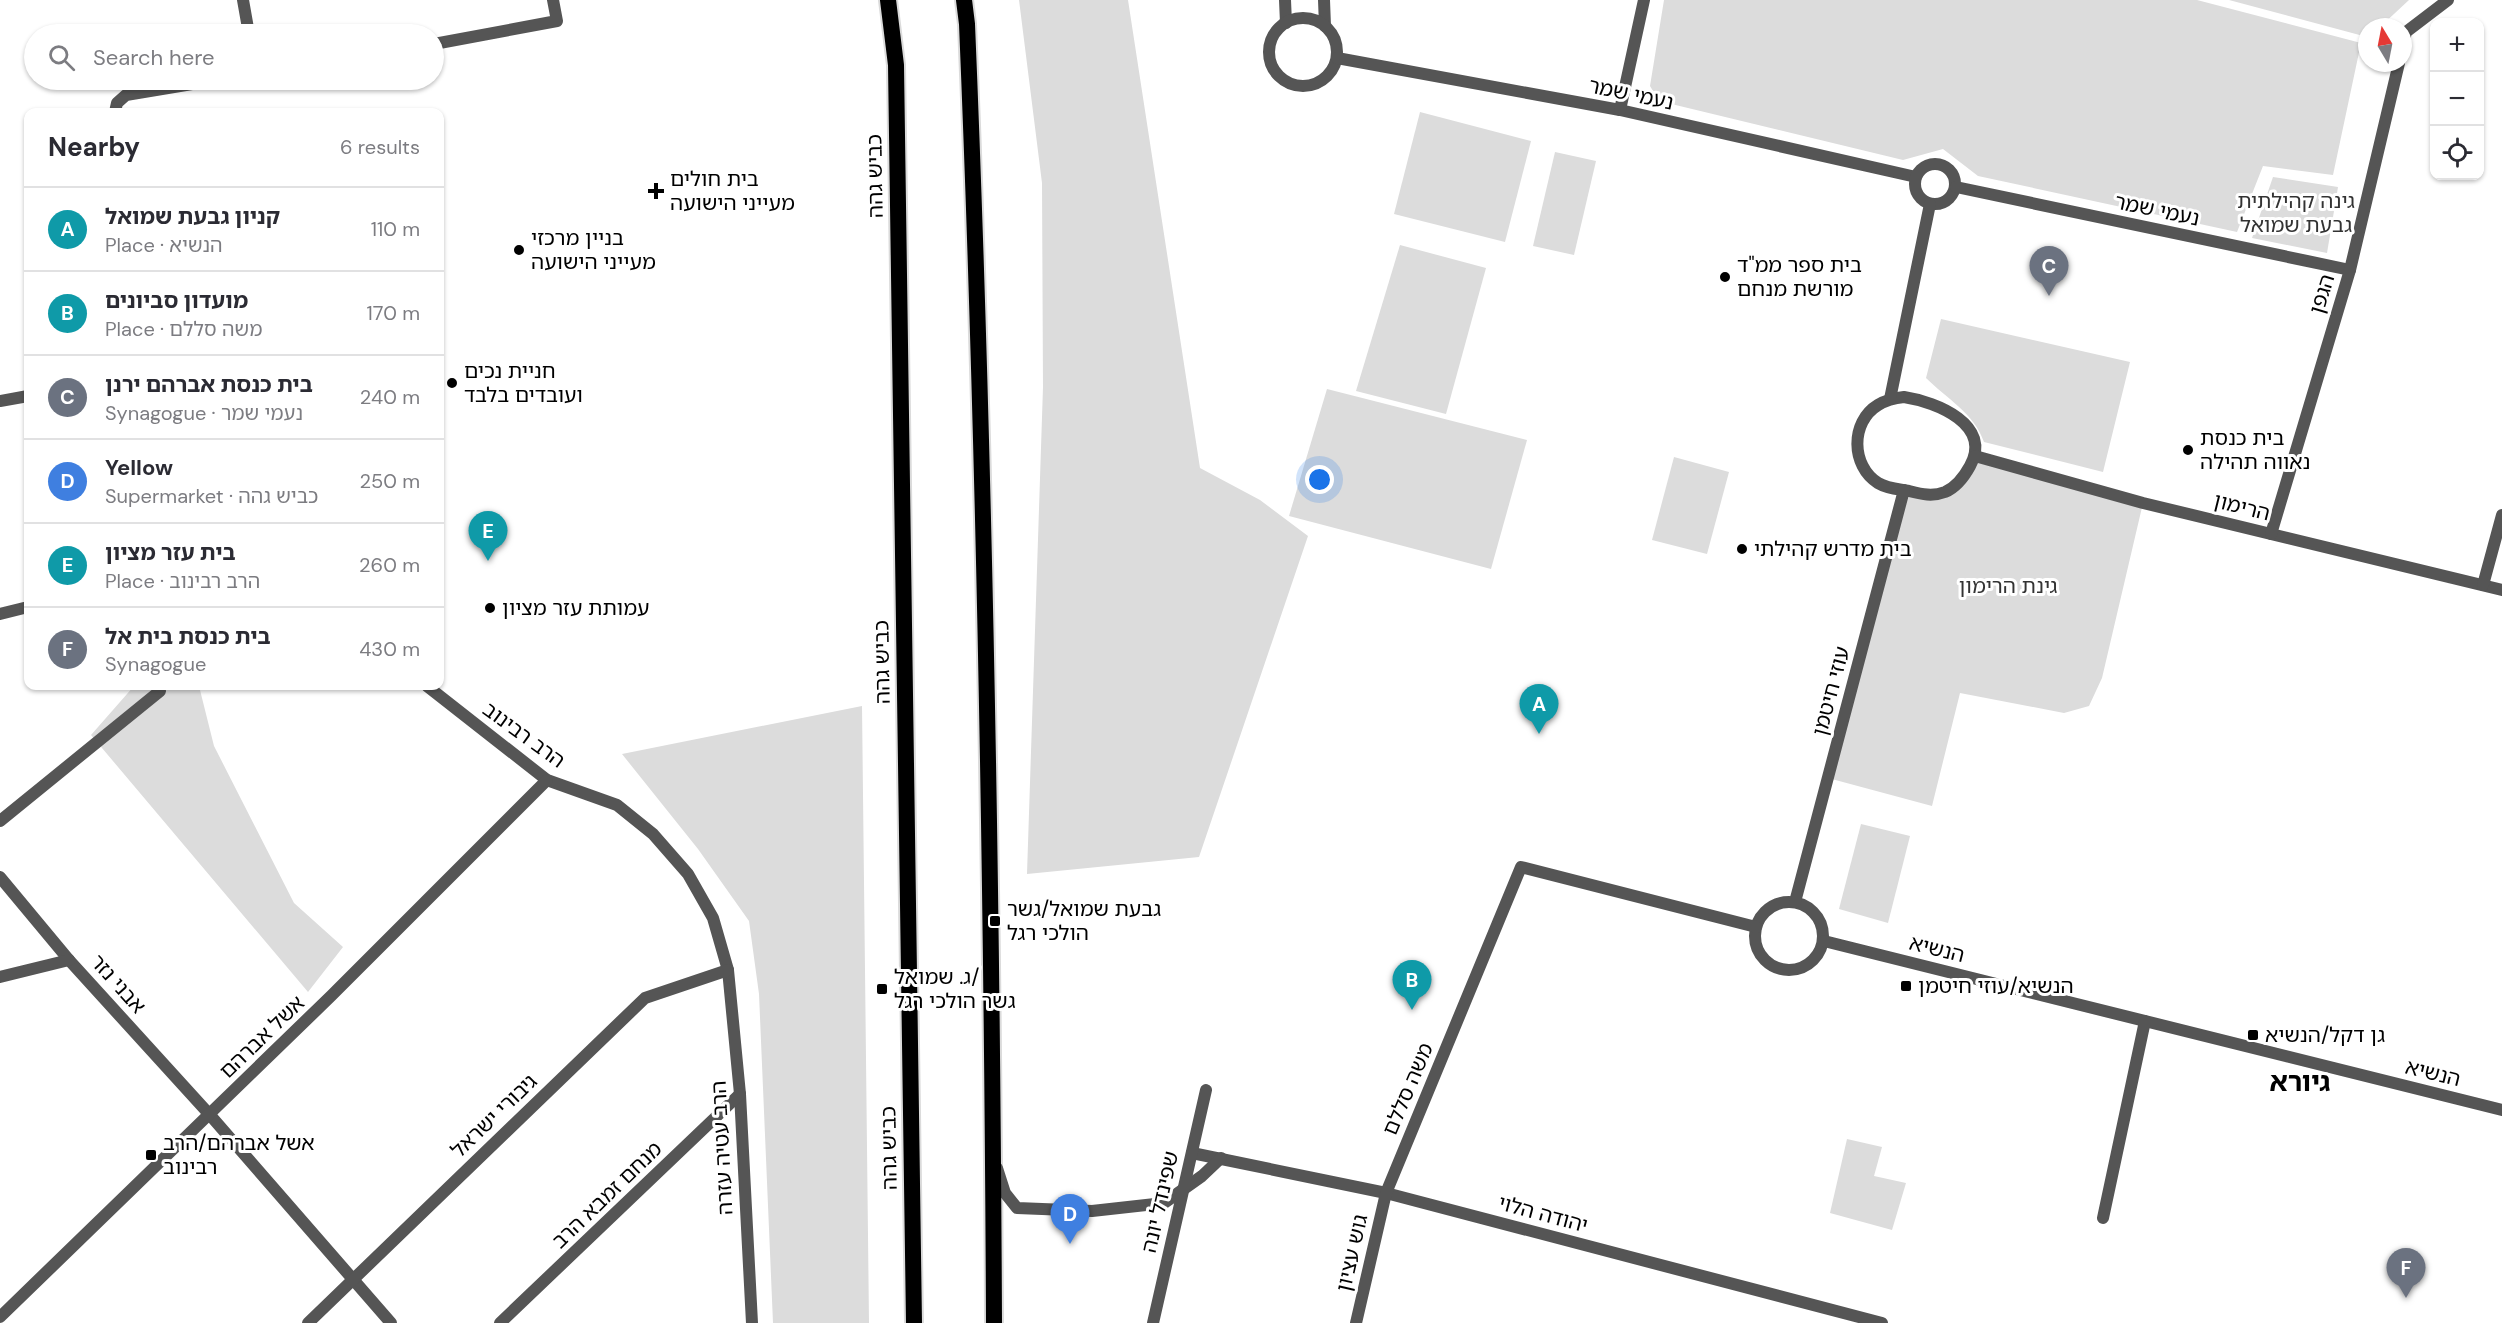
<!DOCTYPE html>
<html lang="en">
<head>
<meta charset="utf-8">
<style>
  :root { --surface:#fff; --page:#f7f7f7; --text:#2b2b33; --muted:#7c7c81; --line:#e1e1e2; --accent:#2563eb }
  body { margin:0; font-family:"DM Sans","Noto Sans Hebrew",sans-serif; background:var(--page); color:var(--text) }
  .controls { position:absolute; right:18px; top:18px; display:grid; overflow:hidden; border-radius:12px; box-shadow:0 2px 4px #0004 }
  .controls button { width:54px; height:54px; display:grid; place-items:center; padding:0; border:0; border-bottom:2px solid var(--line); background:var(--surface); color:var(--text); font:30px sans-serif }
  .compass { position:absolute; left:2358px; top:18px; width:54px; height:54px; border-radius:50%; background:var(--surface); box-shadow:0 2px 4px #0004; rotate:350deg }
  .you { position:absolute; left:1320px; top:480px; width:21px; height:21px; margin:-15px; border:4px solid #fff; border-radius:50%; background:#1a73e8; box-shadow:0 0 0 9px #1a73e833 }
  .badge { display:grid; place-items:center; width:39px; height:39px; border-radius:50%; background:var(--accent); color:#fff; font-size:20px; font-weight:700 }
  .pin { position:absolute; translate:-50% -50px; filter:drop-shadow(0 2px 3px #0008) }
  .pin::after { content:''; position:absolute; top:32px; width:21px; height:18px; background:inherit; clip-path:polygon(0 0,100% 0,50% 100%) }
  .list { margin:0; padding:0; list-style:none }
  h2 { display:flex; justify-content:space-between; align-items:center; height:78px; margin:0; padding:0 24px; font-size:26px }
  h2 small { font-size:20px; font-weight:400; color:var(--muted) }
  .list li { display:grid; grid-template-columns:39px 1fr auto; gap:18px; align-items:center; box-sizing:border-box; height:84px; padding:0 24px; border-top:2px solid var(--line) }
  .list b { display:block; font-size:22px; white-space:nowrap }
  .list p { margin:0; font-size:20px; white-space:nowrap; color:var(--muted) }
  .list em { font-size:20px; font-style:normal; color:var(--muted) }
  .icon { flex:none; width:33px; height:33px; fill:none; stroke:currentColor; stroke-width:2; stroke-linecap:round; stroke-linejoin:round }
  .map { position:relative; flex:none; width:2502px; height:1323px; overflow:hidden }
  .search { position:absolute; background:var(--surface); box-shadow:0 2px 4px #0004; left:24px; top:24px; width:420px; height:66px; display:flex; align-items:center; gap:15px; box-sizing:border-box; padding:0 21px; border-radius:33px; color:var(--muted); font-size:22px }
  .panel { position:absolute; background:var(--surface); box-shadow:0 2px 4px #0004; left:24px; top:108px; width:420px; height:582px; border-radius:12px }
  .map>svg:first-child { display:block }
  .green { fill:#dcdcdc }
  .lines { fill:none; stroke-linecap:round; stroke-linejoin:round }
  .trunk-casing { stroke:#dbdbdb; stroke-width:20 }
  .minor { stroke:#555; stroke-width:12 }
  .trunk { stroke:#000; stroke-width:16 }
  .poi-dot { fill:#000; stroke:#fff; stroke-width:2 }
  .labels { text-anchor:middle; stroke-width:6; stroke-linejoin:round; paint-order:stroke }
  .street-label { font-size:21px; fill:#000; stroke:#fff }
  .poi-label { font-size:21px; fill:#000; stroke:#fff; text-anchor:start }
  .park-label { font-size:21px; fill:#333; stroke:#fff }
  .district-label { font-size:27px; font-weight:bold; fill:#000; stroke:#fff }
</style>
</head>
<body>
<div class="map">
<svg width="2502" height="1323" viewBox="0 0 2502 1323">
  <rect width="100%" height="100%" fill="#fff"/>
  <g class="green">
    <polygon points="1019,0 1128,0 1200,468 1260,500 1308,536 1199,857 1027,874 1043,387 1042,183"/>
    <polygon points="1664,0 2197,0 2361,43 2333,175 2263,166 2237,232 1978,176 1943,149 1903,160 1659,101 1650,86"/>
    <polygon points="2229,0 2409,0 2380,27 2367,27 2367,37"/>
    <polygon points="1420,112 1531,141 1505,242 1394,214"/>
    <polygon points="1555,152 1596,161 1574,255 1533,246"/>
    <polygon points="2273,177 2338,187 2327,253 2252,238"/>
    <polygon points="1400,245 1486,268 1446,414 1356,391"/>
    <path d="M 1941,319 L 2130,362 L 2103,472 L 1984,442 C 1974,413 1947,399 1926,378 Z"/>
    <polygon points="1327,389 1527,440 1491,569 1289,516"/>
    <polygon points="1975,456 2143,503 2102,678 2089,706 2064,713 1960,693 1932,806 1828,778 1904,490 1943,492"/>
    <polygon points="1674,457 1729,472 1707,554 1652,540"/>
    <polygon points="134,686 199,686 214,746 294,903 343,947 308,992 91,735"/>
    <polygon points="862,706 869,1323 773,1323 759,994 749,921 698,849 622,754"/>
    <polygon points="1861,824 1910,836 1888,923 1839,909"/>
    <polygon points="1847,1139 1882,1147 1874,1176 1906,1183 1892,1230 1830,1213"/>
  </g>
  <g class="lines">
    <g class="trunk-casing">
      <g id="trunk">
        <polyline points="888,0 896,65 914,1323"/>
        <path d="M 964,0 L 967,24 C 985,457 992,890 994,1323"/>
      </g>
    </g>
    <g class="minor">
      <polyline points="243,0 249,34"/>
      <polyline points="1285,0 1286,23"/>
      <polyline points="1324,0 1325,26"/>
      <circle cx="1303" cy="52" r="34"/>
      <polyline points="434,44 557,21 553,0"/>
      <polyline points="2403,45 2406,32 2448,0"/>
      <polyline points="1337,58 1620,110 1916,177"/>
      <polyline points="1620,110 1644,0"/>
      <polyline points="115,112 117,103 126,95 216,80"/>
      <circle cx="1935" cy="184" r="20"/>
      <polyline points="1956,187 2350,270"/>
      <path d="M 1904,397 C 1937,402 1993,425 1970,466 C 1964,477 1957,487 1945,492 C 1932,497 1921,494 1909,491 C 1898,489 1888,489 1878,483 C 1851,466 1850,422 1878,405 C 1886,400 1895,398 1904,397 Z"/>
      <polyline points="1890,399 1930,204"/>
      <polyline points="0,401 28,396"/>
      <polyline points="1975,456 2143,503 2502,590"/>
      <polyline points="2271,534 2350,270 2399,63"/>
      <polyline points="2483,585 2502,515"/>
      <polyline points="0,614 28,607"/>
      <polyline points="427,686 547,780 617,805 653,834 688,874 713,918 728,970 740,1094 752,1323"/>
      <polyline points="0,821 160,691"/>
      <polyline points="0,877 69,960 210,1115 391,1323"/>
      <circle cx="1789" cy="936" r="34"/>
      <polyline points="1795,902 1904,490"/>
      <polyline points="1824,941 2502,1110"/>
      <polyline points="0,977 69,960"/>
      <polyline points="1192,1153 1386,1193 1882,1323"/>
      <polyline points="997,1168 1005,1193 1017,1208 1092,1211 1164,1203 1202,1176 1221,1158"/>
      <polyline points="2103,1218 2145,1021"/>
      <polyline points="0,1317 331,996 547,780"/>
      <polyline points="308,1323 645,998 728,970"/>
      <polyline points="500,1323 740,1094"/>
      <polyline points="1153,1323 1206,1090"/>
      <polyline points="1356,1323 1386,1193 1521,867 1756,927"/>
    </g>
    <use href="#trunk" class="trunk"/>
  </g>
  <g class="poi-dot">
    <path d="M653 182h6v6h6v6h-6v6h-6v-6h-6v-6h6z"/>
    <circle cx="519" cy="250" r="6"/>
    <circle cx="1725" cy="277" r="6"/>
    <circle cx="452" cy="383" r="6"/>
    <circle cx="2188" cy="450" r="6"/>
    <circle cx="1742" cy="549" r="6"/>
    <circle cx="490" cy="608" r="6"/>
    <rect x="989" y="915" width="12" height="12" rx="3"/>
    <rect x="1900" y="980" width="12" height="12" rx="3"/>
    <rect x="876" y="983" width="12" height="12" rx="3"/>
    <rect x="2247" y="1029" width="12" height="12" rx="3"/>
    <rect x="145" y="1149" width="12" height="12" rx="3"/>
  </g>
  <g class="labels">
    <g class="street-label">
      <text transform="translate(1631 94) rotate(12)" y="7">נעמי שמר</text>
      <text transform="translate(875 176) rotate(-91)" y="7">כביש גהה</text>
      <text transform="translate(2157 210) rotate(12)" y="7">נעמי שמר</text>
      <text transform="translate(2322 294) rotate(-73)" y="7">הגפן</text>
      <text transform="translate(2242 507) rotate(14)" y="7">הרימון</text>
      <text transform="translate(882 662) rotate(-91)" y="7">כביש גהה</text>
      <text transform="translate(1831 691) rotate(-75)" y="7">עוזי חיטמן</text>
      <text transform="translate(524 735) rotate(36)" y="7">הרב רבינוב</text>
      <text transform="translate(1937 949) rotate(14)" y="7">הנשיא</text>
      <text transform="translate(118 984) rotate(48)" y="7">אבני נזר</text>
      <text transform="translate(262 1037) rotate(-44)" y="7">אשל אברהם</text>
      <text transform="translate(2433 1073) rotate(14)" y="7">הנשיא</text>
      <text transform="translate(1408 1089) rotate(-67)" y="7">משה סללם</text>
      <text transform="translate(494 1116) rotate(-44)" y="7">גיבורי ישראל</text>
      <text transform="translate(722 1148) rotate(-93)" y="7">הרב עטיה עזרה</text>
      <text transform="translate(889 1148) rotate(-91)" y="7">כביש גהה</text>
      <text transform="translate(607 1195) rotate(-44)" y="7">מנחם זמבא הרב</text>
      <text transform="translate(1160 1202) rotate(-77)" y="7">שפינדל יונה</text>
      <text transform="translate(1543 1214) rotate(15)" y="7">יהודה הלוי</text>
      <text transform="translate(1352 1253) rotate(-77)" y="7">גוש עציון</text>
    </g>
    <g class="poi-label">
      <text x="670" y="186">בית חולים<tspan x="670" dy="24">מעייני הישועה</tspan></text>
      <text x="531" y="245">בניין מרכזי<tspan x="531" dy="24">מעייני הישועה</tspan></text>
      <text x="1737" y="272">בית ספר ממ"ד<tspan x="1737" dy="24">מורשת מנחם</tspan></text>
      <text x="464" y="378">חניית נכים<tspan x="464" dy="24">ועובדים בלבד</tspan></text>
      <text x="2200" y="445">בית כנסת<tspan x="2200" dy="24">נאווה תהילה</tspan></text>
      <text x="1754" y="556">בית מדרש קהילתי</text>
      <text x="502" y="615">עמותת עזר מציון</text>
      <text x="1007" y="916">גבעת שמואל/גשר<tspan x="1007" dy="24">הולכי רגל</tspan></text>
      <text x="894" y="984">ג. שמואל/<tspan x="894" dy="24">גשר הולכי רגל</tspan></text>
      <text x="1918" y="993">הנשיא/עוזי חיטמן</text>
      <text x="2265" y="1042">גן דקל/הנשיא</text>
      <text x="163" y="1150">אשל אברהם/הרב<tspan x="163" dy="24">רבינוב</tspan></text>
    </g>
    <g class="park-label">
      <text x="2296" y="208">גינה קהילתית<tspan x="2296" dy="24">גבעת שמואל</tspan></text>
      <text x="2008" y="593">גינת הרימון</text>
    </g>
    <g class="district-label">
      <text x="2300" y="1091">גיורא</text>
    </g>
  </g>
</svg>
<div class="controls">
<button>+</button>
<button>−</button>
<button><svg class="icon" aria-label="locate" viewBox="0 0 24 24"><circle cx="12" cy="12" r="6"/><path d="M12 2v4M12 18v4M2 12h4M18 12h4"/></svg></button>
</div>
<svg class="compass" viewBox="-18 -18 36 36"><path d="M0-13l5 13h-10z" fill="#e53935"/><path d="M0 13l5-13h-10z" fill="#7c7c81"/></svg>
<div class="you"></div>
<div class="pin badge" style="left:1539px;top:734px;background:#0f9aa8">A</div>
<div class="pin badge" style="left:1412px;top:1010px;background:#0f9aa8">B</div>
<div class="pin badge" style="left:2049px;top:296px;background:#6b7280">C</div>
<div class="pin badge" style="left:1070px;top:1244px;background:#3f7fe0">D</div>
<div class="pin badge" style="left:488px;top:561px;background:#0f9aa8">E</div>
<div class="pin badge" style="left:2406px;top:1298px;background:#6b7280">F</div>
<div class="search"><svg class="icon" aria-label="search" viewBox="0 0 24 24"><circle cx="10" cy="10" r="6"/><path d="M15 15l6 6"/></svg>Search here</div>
<section class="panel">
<h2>Nearby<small>6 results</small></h2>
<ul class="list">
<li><span class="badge" style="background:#0f9aa8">A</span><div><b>קניון גבעת שמואל</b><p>Place · הנשיא</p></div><em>110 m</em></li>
<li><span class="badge" style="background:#0f9aa8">B</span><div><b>מועדון סביונים</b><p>Place · משה סללם</p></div><em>170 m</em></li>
<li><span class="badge" style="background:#6b7280">C</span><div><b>בית כנסת אברהם ירנן</b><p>Synagogue · נעמי שמר</p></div><em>240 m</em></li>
<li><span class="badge" style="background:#3f7fe0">D</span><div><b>Yellow</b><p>Supermarket · כביש גהה</p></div><em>250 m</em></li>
<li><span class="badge" style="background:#0f9aa8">E</span><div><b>בית עזר מציון</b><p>Place · הרב רבינוב</p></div><em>260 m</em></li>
<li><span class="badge" style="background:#6b7280">F</span><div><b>בית כנסת בית אל</b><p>Synagogue</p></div><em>430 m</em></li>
</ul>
</section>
</div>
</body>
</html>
